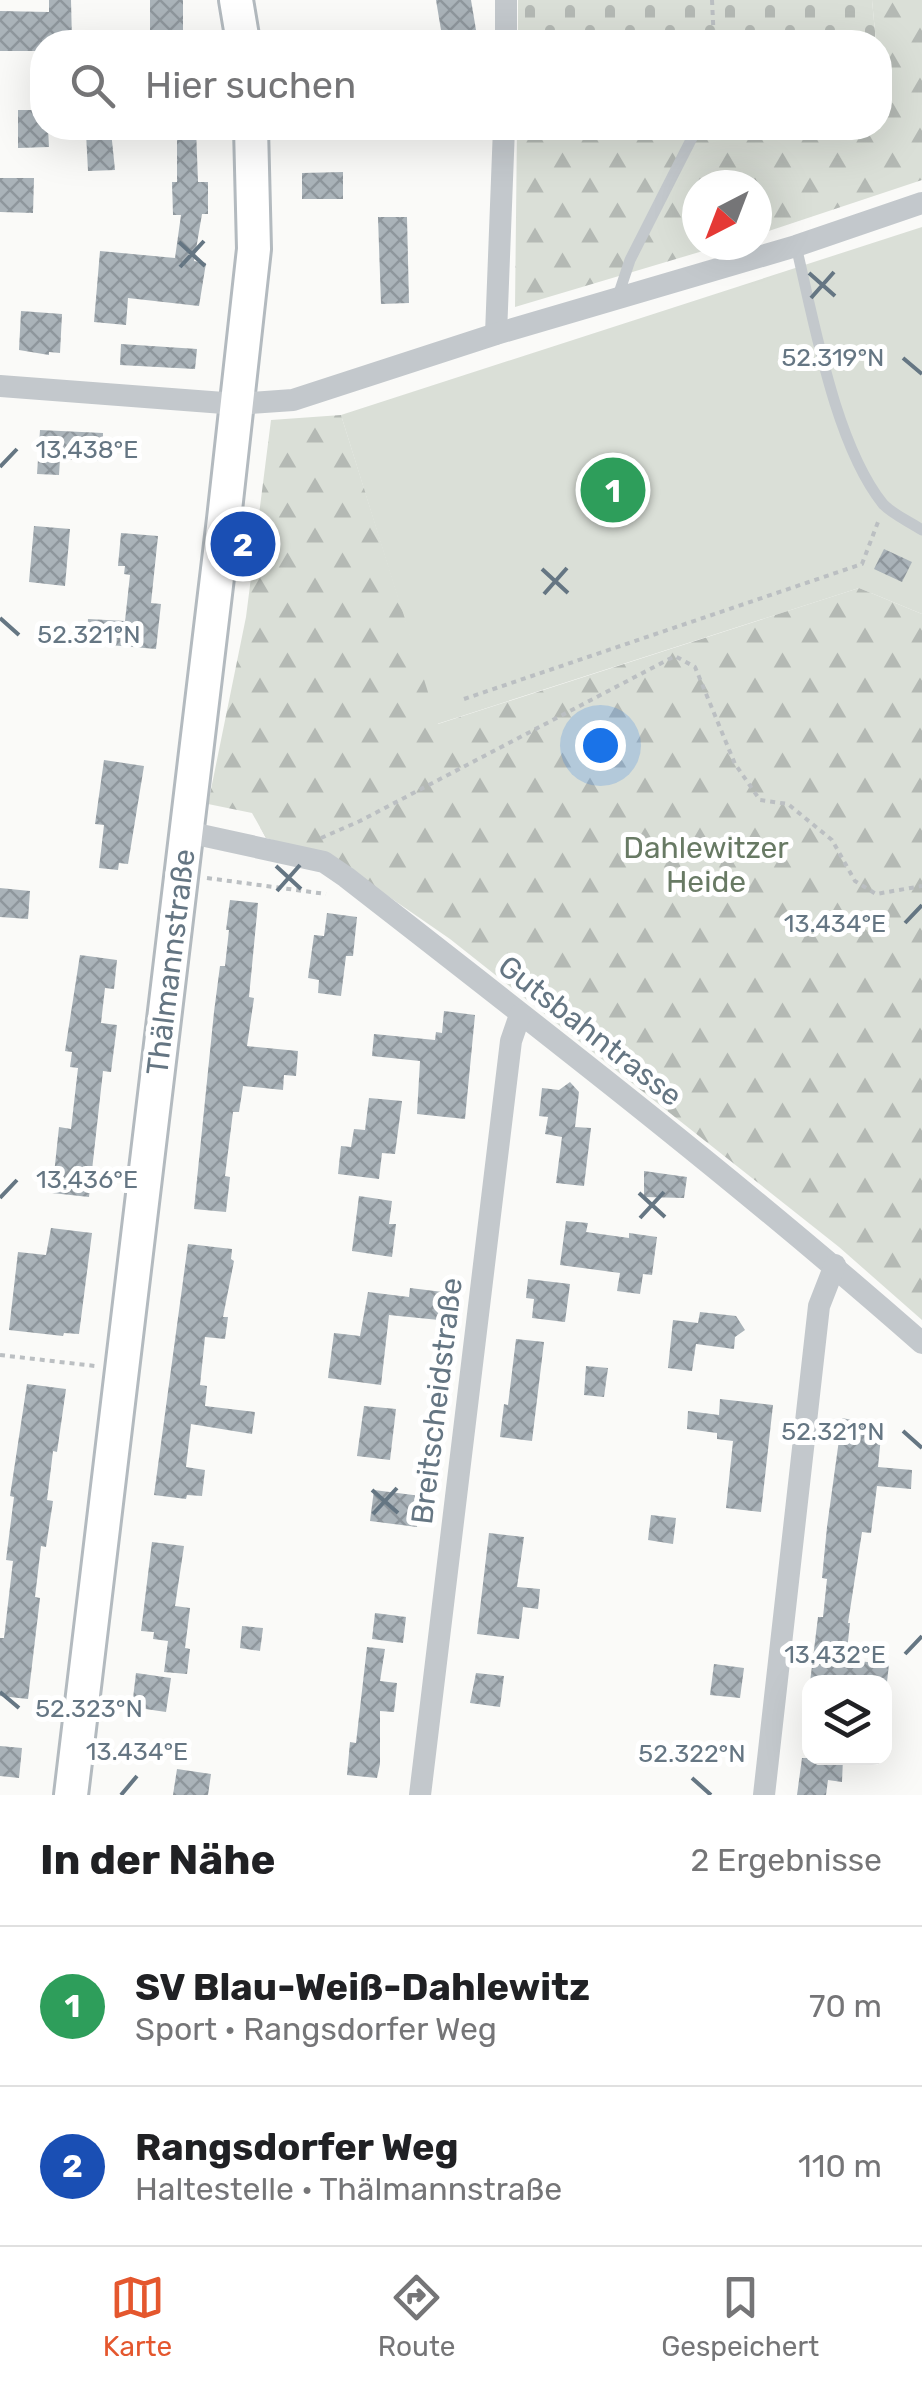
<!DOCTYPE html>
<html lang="de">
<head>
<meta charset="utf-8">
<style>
  :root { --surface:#fff; --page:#f6f6f6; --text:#202124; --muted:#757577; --line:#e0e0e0; --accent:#e4572e }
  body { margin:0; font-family:Rubik,sans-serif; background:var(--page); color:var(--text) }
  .controls { position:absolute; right:30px; bottom:30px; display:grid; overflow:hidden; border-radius:20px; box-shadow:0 10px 40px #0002 }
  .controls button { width:90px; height:90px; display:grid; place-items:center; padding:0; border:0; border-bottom:2px solid var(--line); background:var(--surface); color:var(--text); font:50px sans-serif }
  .compass { position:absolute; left:682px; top:170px; width:90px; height:90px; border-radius:50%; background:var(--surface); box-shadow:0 10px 40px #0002; rotate:222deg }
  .you { position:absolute; left:600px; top:745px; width:35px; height:35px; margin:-25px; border:8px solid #fff; border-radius:50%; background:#1a73e8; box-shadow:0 0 0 15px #1a73e833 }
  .badge { display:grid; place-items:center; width:65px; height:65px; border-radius:50%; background:var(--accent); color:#fff; font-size:32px; font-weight:700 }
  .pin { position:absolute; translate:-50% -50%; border:5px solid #fff; box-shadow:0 2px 10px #0006 }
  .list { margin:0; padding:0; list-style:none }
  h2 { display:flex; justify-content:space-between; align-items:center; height:130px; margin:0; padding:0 40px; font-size:42px }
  h2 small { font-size:32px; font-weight:400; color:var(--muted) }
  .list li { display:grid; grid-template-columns:65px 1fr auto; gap:30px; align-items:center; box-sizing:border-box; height:160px; padding:0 40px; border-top:2px solid var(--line) }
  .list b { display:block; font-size:38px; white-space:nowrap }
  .list p { margin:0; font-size:32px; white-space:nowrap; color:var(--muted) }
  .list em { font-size:32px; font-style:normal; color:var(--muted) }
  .icon { flex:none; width:55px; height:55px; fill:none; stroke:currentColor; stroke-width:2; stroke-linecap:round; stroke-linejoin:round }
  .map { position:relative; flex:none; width:922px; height:1795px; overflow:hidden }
  .search { position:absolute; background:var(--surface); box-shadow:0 10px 40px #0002; left:30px; right:30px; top:30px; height:110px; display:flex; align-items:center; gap:25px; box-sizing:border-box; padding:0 35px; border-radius:40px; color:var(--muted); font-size:38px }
  .sheet { height:450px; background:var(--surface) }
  nav { display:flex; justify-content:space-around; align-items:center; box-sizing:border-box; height:140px; border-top:2px solid var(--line); background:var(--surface); font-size:28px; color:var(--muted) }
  nav a { display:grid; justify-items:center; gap:5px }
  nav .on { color:var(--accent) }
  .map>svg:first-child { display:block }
  .green { fill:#dadfd7 }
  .forest { fill:url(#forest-firs) }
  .cemetery { fill:url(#cemetery-stones) }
  .building { fill:url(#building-cross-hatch) }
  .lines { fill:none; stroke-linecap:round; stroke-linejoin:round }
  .secondary-casing { stroke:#b3babf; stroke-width:38 }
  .path { stroke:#bbbfc2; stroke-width:4; stroke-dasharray:5 5; stroke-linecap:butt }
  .service { stroke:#c3c8cc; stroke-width:11 }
  .minor { stroke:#c3c8cc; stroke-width:22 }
  .secondary { stroke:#fff; stroke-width:32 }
  .ticks { fill:none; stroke:#657683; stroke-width:4 }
  .labels { text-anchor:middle; stroke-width:10; stroke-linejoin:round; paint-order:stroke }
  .park-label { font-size:30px; fill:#687a64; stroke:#fff }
  .street-label { font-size:30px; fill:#657683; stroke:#fff }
  .ticks-label { font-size:25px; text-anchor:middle; fill:#657683; stroke:#fff; stroke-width:10; stroke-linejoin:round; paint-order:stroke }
</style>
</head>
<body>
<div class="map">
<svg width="922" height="1795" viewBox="0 0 922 1795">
  <defs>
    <pattern id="forest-firs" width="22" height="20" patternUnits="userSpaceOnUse" patternTransform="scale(2.5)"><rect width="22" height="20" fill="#dadfd7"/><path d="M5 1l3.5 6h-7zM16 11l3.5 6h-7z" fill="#b4b9b4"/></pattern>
    <pattern id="cemetery-stones" width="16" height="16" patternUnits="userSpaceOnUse" patternTransform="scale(2.5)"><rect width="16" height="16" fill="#dadfd7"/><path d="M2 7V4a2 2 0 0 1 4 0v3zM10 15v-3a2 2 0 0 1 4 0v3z" fill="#b4b9b4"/></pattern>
    <pattern id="building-cross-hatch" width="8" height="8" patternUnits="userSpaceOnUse" patternTransform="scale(2.5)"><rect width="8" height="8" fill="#aab3b9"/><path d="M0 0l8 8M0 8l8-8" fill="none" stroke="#8e969c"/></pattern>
  </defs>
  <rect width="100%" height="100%" fill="#fafaf8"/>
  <polygon class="green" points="922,227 922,614 859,588 437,724 341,415"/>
  <g class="forest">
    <polygon points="872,0 922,0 922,180 757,235 757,185 697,185 697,245 723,245 515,307 517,128 880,128 880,42 876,42"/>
    <polygon points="341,415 438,724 859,588 922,614 922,1320 839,1247 450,939 333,858 266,838 252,813 208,804 246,617 271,420"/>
  </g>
  <polygon class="cemetery" points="518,0 872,0 876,42 518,42"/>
  <g class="building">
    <polygon points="49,0 71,0 72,42 42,42 42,51 0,51 0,11 49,12"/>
    <rect x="150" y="0" width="33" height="42"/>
    <polygon points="436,0 471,0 478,42 443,42"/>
    <polygon points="18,110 42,110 42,128 48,128 49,147 18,148"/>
    <polygon points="177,128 196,128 198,182 208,182 208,214 202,214 194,261 206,263 199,306 128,298 126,325 94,322 100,251 175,258 181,215 173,215 172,182 177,182"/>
    <polygon points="111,131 115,170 88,171 86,133"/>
    <polygon points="343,172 343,199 302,199 302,173"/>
    <polygon points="0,178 34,178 33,213 0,212"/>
    <polygon points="378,217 407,217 409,303 381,304"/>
    <polygon points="21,311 62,314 60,353 49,352 49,355 19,350"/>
    <polygon points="121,344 197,349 195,369 120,365"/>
    <polygon points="40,430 103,433 102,461 60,459 59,475 37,474"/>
    <polygon points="34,526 70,529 65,586 29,582"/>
    <polygon points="121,533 158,536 151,603 161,604 156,649 86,643 88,619 125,621 130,575 124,574 125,566 118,566"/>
    <polygon points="884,549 912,562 902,582 874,569"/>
    <polygon points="104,760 144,766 128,864 119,863 118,870 99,868 104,825 95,824"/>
    <polygon points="0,888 30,891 28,919 0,917"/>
    <polygon points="230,900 258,903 249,997 254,998 247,1046 298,1051 296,1076 284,1075 283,1090 243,1086 239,1112 233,1112 225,1176 230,1177 226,1212 194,1209 214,1012 220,966 225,966 229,930 226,930"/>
    <polygon points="327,913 357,917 353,956 346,956 341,996 318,993 319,980 308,978 314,935 324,936"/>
    <polygon points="80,955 117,960 114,989 105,988 101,1023 117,1025 111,1072 103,1071 89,1197 52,1193 59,1127 71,1129 78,1068 70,1067 72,1052 65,1051"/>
    <polygon points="444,1011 475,1015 465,1119 417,1114 420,1061 372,1056 374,1034 435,1040 436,1032 442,1033"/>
    <polygon points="570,1082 579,1092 575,1127 591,1128 584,1186 556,1183 562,1137 545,1134 548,1117 539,1116 542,1088 559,1090"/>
    <polygon points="369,1098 402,1101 395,1154 382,1153 379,1179 338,1174 341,1146 351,1147 354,1129 365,1130"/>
    <polygon points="644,1171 687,1177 684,1198 644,1197"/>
    <polygon points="359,1196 392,1201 389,1224 396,1224 392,1257 352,1251"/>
    <polygon points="566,1221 588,1223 586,1232 629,1238 629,1233 657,1237 652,1275 643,1274 640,1294 617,1291 620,1273 560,1265"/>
    <polygon points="51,1228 92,1233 79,1334 64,1333 63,1336 9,1330 18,1252 46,1255"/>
    <polygon points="188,1244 232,1249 231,1259 234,1261 223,1317 228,1317 225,1339 205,1337 200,1385 207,1386 205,1406 255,1412 252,1434 191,1424 186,1467 205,1470 202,1496 187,1495 186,1499 154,1495"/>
    <polygon points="528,1279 570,1284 565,1322 532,1318 534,1299 526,1298"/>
    <polygon points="410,1288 443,1292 439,1320 389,1315 381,1385 328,1378 334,1333 360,1336 368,1292 409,1297"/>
    <polygon points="700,1312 736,1316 745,1330 735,1337 734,1349 696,1344 692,1371 668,1368 673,1320 698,1323"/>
    <polygon points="516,1339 544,1342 532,1441 500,1437 504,1404 508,1405"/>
    <polygon points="586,1366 608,1368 604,1397 584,1395"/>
    <polygon points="27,1384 66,1389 57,1452 53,1451 50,1476 47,1500 53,1501 46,1547 41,1546 35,1597 40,1598 28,1699 0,1696 0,1638 4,1638 13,1561 6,1560 14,1497 10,1496"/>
    <polygon points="720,1399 773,1405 761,1512 726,1508 733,1441 717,1439 717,1433 687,1429 688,1411 719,1415"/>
    <polygon points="364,1406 396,1409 390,1460 357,1456"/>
    <polygon points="842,1418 882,1426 878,1467 912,1470 911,1489 877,1486 871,1533 862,1532 848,1623 850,1623 846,1660 889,1664 887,1682 810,1682 818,1617 823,1617 827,1579 822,1578 827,1527"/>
    <polygon points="374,1490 421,1496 417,1527 370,1521"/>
    <polygon points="651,1515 676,1518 673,1544 648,1540"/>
    <polygon points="489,1533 524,1537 517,1587 540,1589 538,1609 523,1607 519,1639 477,1634"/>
    <polygon points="152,1542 184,1546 175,1606 190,1608 185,1648 190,1649 187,1674 164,1672 168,1641 153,1639 154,1632 141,1631"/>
    <polygon points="375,1613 406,1617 403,1643 372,1639"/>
    <polygon points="242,1626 263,1628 260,1651 240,1648"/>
    <polygon points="367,1647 385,1649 380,1681 397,1683 394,1712 380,1711 380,1764 377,1778 347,1775 350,1742 356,1743"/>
    <polygon points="714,1664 744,1668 740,1698 710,1695"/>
    <polygon points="136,1673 171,1678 166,1712 132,1707"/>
    <polygon points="476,1673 504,1676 500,1707 470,1703"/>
    <polygon points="0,1746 22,1748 19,1778 0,1776"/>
    <polygon points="802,1758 843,1758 842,1782 828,1780 826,1795 797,1795"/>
    <polygon points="177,1769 211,1774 208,1795 173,1795"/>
  </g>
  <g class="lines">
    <g class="secondary-casing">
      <g id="secondary">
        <polyline points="236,0 243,42"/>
        <polyline points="71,1795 224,519 254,249 251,128"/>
      </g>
    </g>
    <g class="path">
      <polyline points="712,0 714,42"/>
      <polyline points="464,699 862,564 878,522"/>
      <polyline points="321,838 360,821 675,656 695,667 735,764 760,800 788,804 832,840 855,881 876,894 922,886"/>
      <polyline points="207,878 326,894"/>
      <polyline points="0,1355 95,1366"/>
    </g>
    <g class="service">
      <path d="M 796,246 C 814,321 835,444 883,504 C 892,514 910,522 922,530"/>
      <polyline points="617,299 630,260 697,128"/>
    </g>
    <g class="minor">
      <polyline points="506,42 506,0"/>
      <polyline points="496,334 504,128"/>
      <polyline points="0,386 237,404 293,400 496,334 796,246 922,203"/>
      <path d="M 187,832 L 324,862 L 346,877 C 541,1029 737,1180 922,1343"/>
      <polyline points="420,1795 511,1041 520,1015"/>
      <polyline points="764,1795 819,1306 835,1265"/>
    </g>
    <use href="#secondary" class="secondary"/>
  </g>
  <path class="ticks" d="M 179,242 L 205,266M 180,267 L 204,241M 809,273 L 835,296M 811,298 L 834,272M 903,358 L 922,374M 0,467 L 17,449M 542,569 L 568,593M 544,594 L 567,568M 0,618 L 19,635M 276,866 L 301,889M 277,891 L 300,865M 905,923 L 922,905M 639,1193 L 665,1217M 0,1198 L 17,1180M 640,1218 L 664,1192M 903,1431 L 922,1448M 372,1490 L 398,1513M 373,1514 L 397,1488M 905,1654 L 922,1636M 0,1692 L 19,1708M 692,1778 L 711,1795M 121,1795 L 137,1776"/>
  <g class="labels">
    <g class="park-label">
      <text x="706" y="858">Dahlewitzer<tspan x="706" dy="34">Heide</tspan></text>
    </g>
    <g class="street-label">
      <text transform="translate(171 962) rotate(-83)" y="10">Thälmannstraße</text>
      <text transform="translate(590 1031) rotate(38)" y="10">Gutsbahntrasse</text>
      <text transform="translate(437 1401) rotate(-83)" y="10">Breitscheidstraße</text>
    </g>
  </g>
  <g class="ticks-label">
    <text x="833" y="366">52.319°N</text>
    <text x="87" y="458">13.438°E</text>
    <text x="89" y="643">52.321°N</text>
    <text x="835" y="932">13.434°E</text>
    <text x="87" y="1188">13.436°E</text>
    <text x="833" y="1440">52.321°N</text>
    <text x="835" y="1663">13.432°E</text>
    <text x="89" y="1717">52.323°N</text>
    <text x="137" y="1760">13.434°E</text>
    <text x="692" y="1762">52.322°N</text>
  </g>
</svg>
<div class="controls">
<button><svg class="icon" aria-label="layers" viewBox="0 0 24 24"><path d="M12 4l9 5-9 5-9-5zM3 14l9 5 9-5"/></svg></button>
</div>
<svg class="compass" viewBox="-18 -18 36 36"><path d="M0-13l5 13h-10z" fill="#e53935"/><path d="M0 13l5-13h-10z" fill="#757577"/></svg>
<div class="you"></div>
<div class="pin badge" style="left:613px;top:490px;background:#2e9e5b">1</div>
<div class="pin badge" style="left:243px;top:544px;background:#1a4fb4">2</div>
<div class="search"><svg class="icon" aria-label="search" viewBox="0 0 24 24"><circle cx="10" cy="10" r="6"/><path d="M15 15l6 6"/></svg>Hier suchen</div>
</div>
<section class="sheet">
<h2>In der Nähe<small>2 Ergebnisse</small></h2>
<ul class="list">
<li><span class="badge" style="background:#2e9e5b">1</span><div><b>SV Blau-Weiß-Dahlewitz</b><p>Sport · Rangsdorfer Weg</p></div><em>70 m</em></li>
<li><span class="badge" style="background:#1a4fb4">2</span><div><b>Rangsdorfer Weg</b><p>Haltestelle · Thälmannstraße</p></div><em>110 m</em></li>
</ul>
</section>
<nav>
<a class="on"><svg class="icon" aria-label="map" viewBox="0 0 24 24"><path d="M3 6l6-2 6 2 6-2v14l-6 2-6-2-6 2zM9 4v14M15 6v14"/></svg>Karte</a>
<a><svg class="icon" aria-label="directions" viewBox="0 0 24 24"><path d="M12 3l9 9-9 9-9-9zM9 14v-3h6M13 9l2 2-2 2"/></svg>Route</a>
<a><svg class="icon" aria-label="saved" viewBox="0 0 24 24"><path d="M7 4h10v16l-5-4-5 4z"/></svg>Gespeichert</a>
</nav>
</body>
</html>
